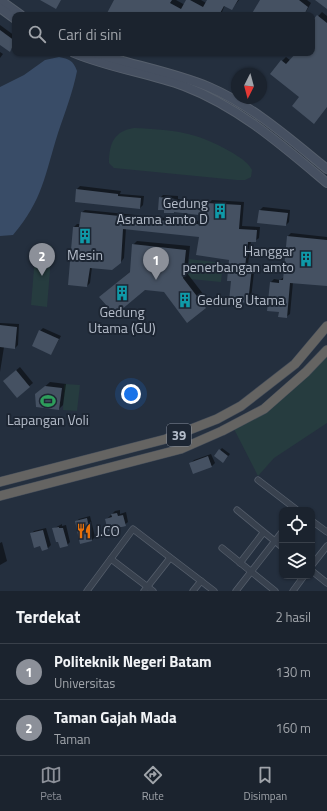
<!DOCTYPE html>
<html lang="id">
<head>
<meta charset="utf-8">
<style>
  :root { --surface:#1b232e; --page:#282f3a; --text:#f1f3f6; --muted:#a0a4aa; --line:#39404a; --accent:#8c9099 }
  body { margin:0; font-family:"Titillium Web",sans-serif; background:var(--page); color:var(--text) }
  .controls { position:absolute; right:12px; bottom:12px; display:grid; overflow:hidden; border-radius:8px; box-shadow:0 1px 3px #0004 }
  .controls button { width:36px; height:36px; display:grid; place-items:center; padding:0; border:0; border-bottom:1px solid var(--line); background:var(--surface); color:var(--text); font:20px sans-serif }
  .compass { position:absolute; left:231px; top:68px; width:36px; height:36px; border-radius:50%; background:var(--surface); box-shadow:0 1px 3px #0004; rotate:186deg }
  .you { position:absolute; left:131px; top:394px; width:14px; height:14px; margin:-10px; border:3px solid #fff; border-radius:50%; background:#1a73e8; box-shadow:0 0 0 6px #1a73e833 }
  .badge { display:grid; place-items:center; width:26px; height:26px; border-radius:50%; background:var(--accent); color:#fff; font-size:13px; font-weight:700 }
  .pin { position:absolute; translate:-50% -33px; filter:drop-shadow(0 1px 2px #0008) }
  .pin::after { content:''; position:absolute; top:21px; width:14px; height:12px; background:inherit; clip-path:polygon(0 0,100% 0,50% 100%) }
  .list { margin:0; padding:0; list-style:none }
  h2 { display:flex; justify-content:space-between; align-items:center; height:52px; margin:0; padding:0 16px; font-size:17px }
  h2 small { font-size:13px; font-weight:400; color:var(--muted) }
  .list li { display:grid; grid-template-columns:26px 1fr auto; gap:12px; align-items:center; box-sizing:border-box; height:56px; padding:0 16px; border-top:1px solid var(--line) }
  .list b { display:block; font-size:15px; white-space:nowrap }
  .list p { margin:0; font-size:13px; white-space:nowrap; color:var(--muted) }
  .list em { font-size:13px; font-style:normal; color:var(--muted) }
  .icon { flex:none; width:22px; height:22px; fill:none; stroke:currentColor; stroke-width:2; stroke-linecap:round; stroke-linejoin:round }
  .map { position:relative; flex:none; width:327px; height:591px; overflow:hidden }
  .search { position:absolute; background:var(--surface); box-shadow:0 1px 3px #0004; left:12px; right:12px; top:12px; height:44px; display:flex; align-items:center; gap:10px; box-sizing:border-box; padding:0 14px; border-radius:8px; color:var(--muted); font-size:15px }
  .sheet { height:164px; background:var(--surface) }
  nav { display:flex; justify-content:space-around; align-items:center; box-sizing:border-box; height:56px; border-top:1px solid var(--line); background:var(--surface); font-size:11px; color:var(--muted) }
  nav a { display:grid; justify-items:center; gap:2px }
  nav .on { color:var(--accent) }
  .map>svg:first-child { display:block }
  .green { fill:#263c3f }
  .water { fill:#394c67 }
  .shadow { fill:#0007 }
  .building { fill:#455162 }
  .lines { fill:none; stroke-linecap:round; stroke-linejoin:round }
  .minor-casing { stroke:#565f6c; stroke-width:7 }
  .secondary-casing { stroke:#565f6c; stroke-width:10 }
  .trunk-casing { stroke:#434c59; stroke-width:10 }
  .minor { stroke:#38414e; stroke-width:5.5 }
  .secondary { stroke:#465061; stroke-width:8 }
  .trunk { stroke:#656462; stroke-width:9 }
  .labels { text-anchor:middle; stroke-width:4; stroke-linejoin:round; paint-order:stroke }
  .shield { fill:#1d2633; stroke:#878f9c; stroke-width:1 }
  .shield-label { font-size:13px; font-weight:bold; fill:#b4bcc9 }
  .poi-label { font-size:14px; fill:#b4bcc9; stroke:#1d2633 }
</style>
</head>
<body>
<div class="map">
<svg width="327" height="591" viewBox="0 0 327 591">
  <rect width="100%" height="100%" fill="#242f3e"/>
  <g class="green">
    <path d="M 134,128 C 173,130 195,131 231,152 C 239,157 247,161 252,170 L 251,177 L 245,180 L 237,180 L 114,168 L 109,163 C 109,144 114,131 134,128 Z"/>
    <polygon points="36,244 52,246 47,307 31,305"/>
    <polygon points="189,259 223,263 221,282 191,279 188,275"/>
    <polygon points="327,350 327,423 274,458 258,476 233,427 262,407"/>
    <polygon points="64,384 80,385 77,411 63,410"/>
  </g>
  <path class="water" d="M 59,57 C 69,59 73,60 77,71 C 73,92 65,112 58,133 C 45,174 43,200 13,235 L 0,236 L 0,87 L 24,75 L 45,60 Z"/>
  <g class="shadow">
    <polygon points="115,0 176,0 185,5 187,0 201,0 206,3 208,0 239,0 232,9 225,5 222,12 227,15 107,15"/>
    <polygon points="261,0 307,0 311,3 304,15 252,15"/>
    <polygon points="322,12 327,16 327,107 301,97 282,61 286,57 291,61 297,53 312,53 312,23"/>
    <polygon points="0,25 15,36 15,44 10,50 0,43"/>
    <polygon points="0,52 3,54 0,58"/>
    <polygon points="142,53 149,53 146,56"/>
    <polygon points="80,186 121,191 120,194 144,196 143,205 140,208 76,201 77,189"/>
    <polygon points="163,195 178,196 178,199 201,202 200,203 208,204 212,200 244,202 242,226 260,227 259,238 255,241 251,241 248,264 255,264 251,298 248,302 232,280 230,259 200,236 126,228 124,258 121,262 92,267 90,283 87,286 74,227 77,224 80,224 81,213 85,210 207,222 208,215 160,198"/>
    <polygon points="263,207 290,210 289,222 286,225 260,210"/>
    <polygon points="291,233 327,237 327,285 293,282 290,314 286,317 280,311 271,282 274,279 280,280 284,277 288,236"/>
    <polygon points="137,241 190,246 187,273 210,303 187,321 164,291 145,289 105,293 131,271 133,245"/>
    <polygon points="0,323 19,324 18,345 15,348 4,347 0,372"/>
    <polygon points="43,328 61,336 51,354 40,331"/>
    <polygon points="20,367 33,383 17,396 7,378"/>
    <polygon points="50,382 66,384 63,405 59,409 41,390"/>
    <polygon points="222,448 230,454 225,460 215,456"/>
    <polygon points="211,454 215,463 212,466 194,472 191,463 194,460"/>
    <polygon points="120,510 120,514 126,512 128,522 118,530 107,519 115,511"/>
    <polygon points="90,516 95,537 92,540 76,522 79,519"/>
    <polygon points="62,524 62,526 66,525 70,542 67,545 53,529"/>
    <polygon points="46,528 51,545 48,548 41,545 31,534 34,531"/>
    <polygon points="2,542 7,561 0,565 0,543"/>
  </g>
  <g class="building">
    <polygon points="40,0 61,0 56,9"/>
    <polygon points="114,0 172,0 170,3 181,9 186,0 190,0 203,7 207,0 238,0 232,10 224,6 219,15 106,15"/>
    <polygon points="260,0 299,0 308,7 304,15 251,15"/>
    <polygon points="315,0 327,0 327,9"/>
    <polygon points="317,15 327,23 327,107 314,124 292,106 299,97 270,74 281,60 286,64 296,53 312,53 312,21"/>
    <polygon points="0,30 15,41 10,52 0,45"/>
    <polygon points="76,189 118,194 118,196 141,198 140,209 75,202"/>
    <polygon points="159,197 175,199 175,202 198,205 198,206 207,207 207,203 241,205 239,229 257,230 256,242 248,242 245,267 252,267 248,303 229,301 231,281 227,281 229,260 196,255 199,237 123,229 121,263 112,270 90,268 87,287 68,285 73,227 79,227 81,212 206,225 207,216 174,212 174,213 164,213 164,210 158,210"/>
    <polygon points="259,210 288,213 286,226 257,223"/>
    <polygon points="287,236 327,240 327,286 290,283 287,318 278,317 279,312 267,311 270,282 279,283 279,280 283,280"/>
    <polygon points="132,244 186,250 183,278 206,308 187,323 164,292 145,290 115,315 99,297 130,272"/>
    <polygon points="0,325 17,327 15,349 0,347"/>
    <polygon points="39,330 59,339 51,355 32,346"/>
    <polygon points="16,370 30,387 17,398 3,381"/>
    <polygon points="45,386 62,388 59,410 36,407 35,394"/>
    <polygon points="219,449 228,456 223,463 214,456"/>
    <polygon points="208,456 212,467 193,474 189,463"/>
    <polygon points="117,513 118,516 123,515 126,526 118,528 119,531 108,531 105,519 112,517 111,514"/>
    <polygon points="87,518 92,541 80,544 75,521"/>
    <polygon points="59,527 59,528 63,528 68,546 60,548 58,542 56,542 52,528"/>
    <polygon points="43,530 48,549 42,551 40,546 34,548 30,533"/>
  </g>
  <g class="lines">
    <g class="minor-casing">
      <g id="minor">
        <polyline points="258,480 297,510"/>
        <polyline points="237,510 282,547"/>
        <polyline points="312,521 327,532"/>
        <polyline points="222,548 275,591"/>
        <polyline points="111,559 153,591"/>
        <polyline points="240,563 263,533"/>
        <polyline points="312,565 327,546"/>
        <polyline points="312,571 327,583"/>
        <polyline points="87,591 133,529 214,591"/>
        <polyline points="144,591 170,558"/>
        <polyline points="193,591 201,581"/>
        <polyline points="236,591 282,532"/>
        <polyline points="293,591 304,576"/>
      </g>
    </g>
    <g class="secondary-casing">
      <g id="secondary">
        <polyline points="0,0 21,15"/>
        <polyline points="0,8 15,19"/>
        <path d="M 74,53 C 110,68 148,73 184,86 C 239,107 283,146 327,183"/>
        <path d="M 95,53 C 132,65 173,72 209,87 C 253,106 290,139 327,169"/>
      </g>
    </g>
    <g class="trunk-casing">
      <g id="trunk">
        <polyline points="0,482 166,439 217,419 241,406 295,364 327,326"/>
        <polyline points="0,496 181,449 222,431 264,409 306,372 327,350"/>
      </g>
    </g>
    <use href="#minor" class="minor"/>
    <use href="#secondary" class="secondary"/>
    <use href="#trunk" class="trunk"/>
  </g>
  <defs>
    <g id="building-bare" transform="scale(1.2)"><path d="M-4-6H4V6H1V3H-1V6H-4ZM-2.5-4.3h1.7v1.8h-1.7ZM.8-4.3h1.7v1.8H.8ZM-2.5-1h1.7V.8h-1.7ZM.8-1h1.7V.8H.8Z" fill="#0f9aa8" stroke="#1d2633" stroke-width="2.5" paint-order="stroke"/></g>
    <g id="stadium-bare" transform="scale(1.2)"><path d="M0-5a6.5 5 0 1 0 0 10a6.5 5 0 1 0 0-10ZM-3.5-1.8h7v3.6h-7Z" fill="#2e9e5b" stroke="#1d2633" stroke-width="2.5" paint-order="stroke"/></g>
    <g id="restaurant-bare" transform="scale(1.2)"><path d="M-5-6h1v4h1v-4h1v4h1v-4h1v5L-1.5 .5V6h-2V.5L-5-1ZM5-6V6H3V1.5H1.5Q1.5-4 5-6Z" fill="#e8710a" stroke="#1d2633" stroke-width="2.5" paint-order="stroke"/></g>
  </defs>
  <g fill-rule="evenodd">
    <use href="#building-bare" x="220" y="211"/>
    <use href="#building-bare" x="85" y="236"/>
    <use href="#building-bare" x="306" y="259"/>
    <use href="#building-bare" x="122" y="293"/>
    <use href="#building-bare" x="185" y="300"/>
    <use href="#stadium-bare" x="48" y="401"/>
    <use href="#restaurant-bare" x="84" y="531"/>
  </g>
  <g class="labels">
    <rect class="shield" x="167" y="424" width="24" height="22" rx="3"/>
    <g class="shield-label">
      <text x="179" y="440">39</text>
    </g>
    <g class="poi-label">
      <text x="208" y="208" text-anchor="end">Gedung<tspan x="208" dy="16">Asrama amto D</tspan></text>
      <text x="294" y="256" text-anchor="end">Hanggar<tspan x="294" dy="16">penerbangan amto</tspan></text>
      <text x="85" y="260">Mesin</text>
      <text x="197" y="305" text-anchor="start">Gedung Utama</text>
      <text x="122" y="317">Gedung<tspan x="122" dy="16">Utama (GU)</tspan></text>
      <text x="48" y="425">Lapangan Voli</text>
      <text x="96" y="536" text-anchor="start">J.CO</text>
    </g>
  </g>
</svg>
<div class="controls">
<button><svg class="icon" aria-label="locate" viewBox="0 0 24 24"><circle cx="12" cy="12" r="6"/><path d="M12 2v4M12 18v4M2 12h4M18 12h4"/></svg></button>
<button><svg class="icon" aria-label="layers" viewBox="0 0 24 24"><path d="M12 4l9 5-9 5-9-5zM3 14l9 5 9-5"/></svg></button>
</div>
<svg class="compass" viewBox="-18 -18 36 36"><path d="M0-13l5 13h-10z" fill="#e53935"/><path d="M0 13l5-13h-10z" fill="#a0a4aa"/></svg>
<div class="you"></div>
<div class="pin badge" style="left:156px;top:280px">1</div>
<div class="pin badge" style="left:42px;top:276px">2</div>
<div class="search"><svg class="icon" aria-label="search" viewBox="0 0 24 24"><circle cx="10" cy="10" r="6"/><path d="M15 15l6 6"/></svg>Cari di sini</div>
</div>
<section class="sheet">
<h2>Terdekat<small>2 hasil</small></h2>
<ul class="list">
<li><span class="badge">1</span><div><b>Politeknik Negeri Batam</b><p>Universitas</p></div><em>130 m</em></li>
<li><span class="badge">2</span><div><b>Taman Gajah Mada</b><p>Taman</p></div><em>160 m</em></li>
</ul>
</section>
<nav>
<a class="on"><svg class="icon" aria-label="map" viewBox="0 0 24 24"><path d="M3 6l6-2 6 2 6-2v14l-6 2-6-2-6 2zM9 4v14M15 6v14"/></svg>Peta</a>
<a><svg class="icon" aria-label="directions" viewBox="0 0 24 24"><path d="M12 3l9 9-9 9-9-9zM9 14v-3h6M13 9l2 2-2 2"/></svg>Rute</a>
<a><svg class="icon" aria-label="saved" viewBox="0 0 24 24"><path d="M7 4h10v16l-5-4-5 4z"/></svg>Disimpan</a>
</nav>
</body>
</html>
